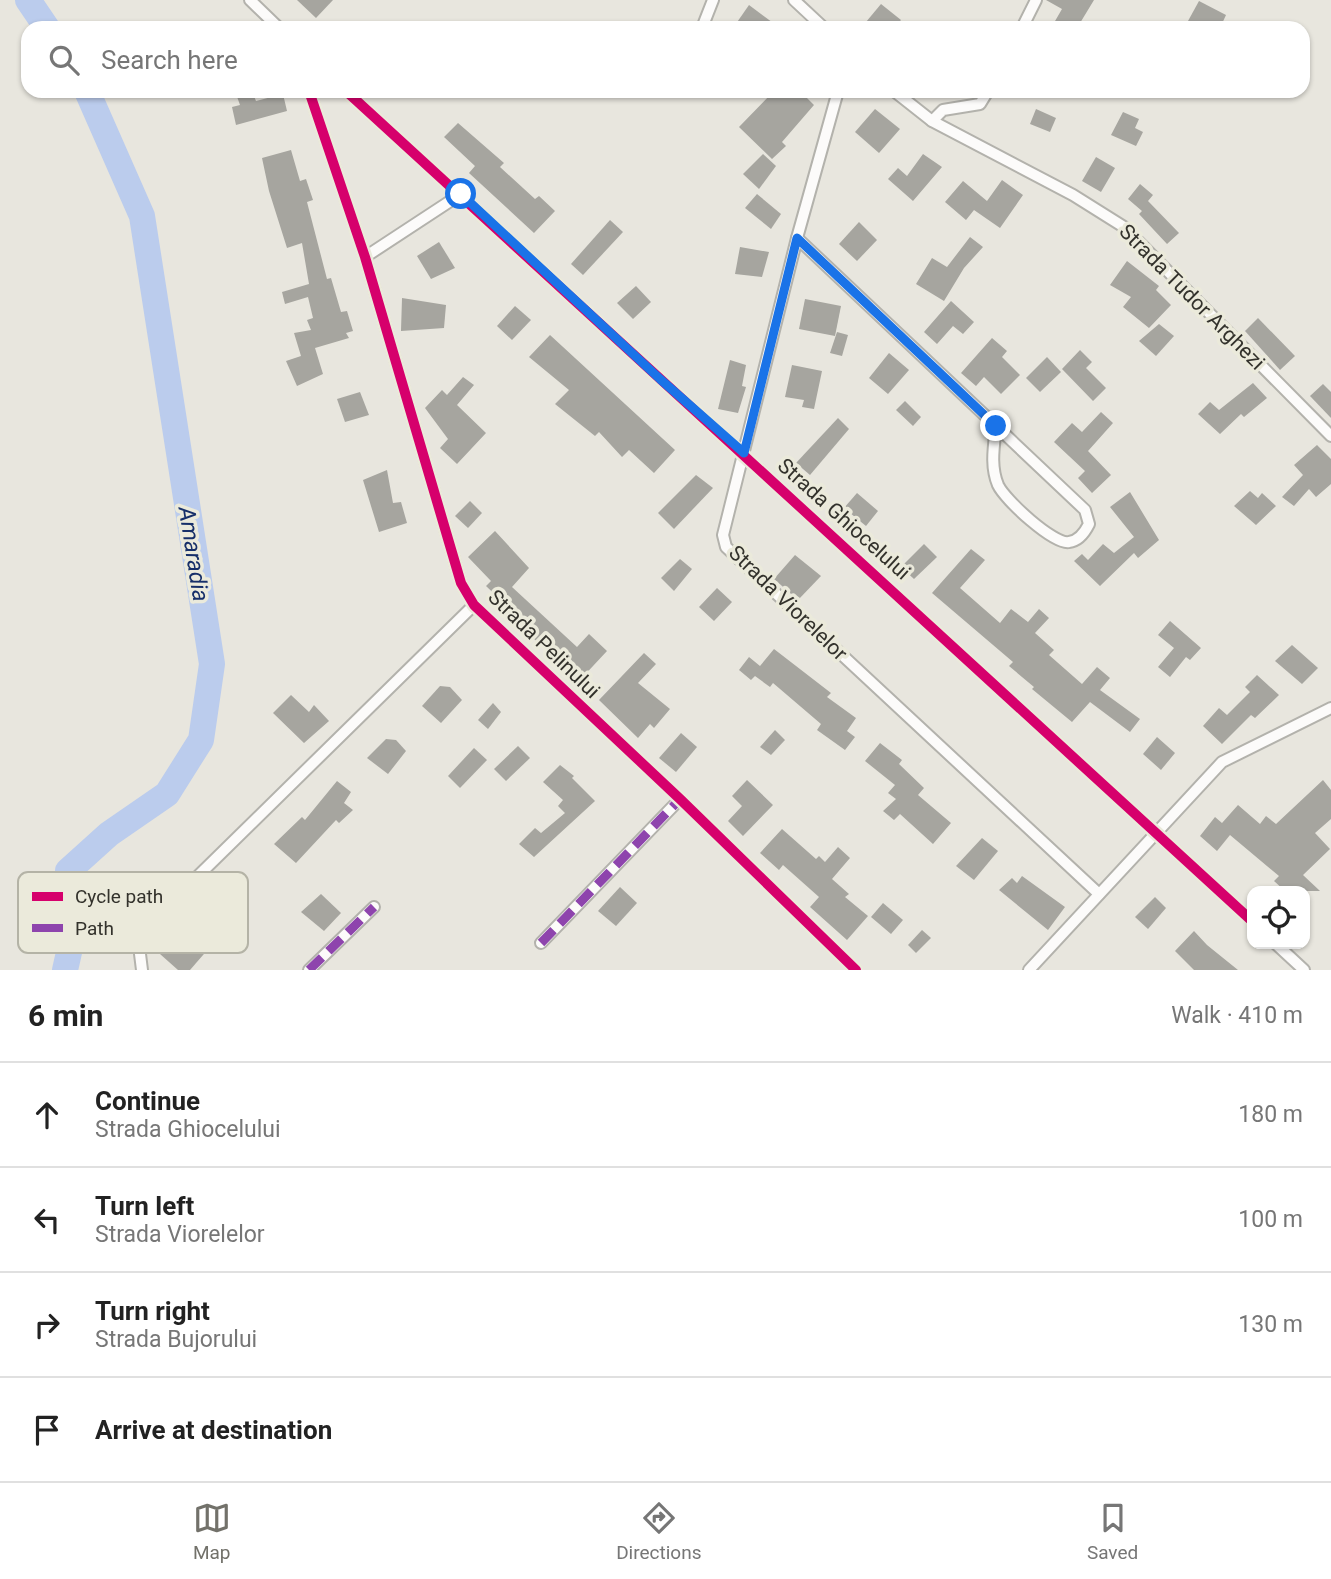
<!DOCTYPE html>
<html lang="en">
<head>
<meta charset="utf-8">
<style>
  :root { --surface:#fff; --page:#f6f6f6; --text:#222; --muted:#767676; --line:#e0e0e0; --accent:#72716a }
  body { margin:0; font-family:Roboto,sans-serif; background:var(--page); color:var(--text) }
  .controls { position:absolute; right:21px; bottom:21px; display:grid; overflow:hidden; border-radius:14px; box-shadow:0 2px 5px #0004 }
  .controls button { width:63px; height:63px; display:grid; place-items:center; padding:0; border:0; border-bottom:2px solid var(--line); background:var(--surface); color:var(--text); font:35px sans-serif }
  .stop { position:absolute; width:21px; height:21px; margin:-16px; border:5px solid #1a73e8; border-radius:50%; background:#fff }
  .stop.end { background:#1a73e8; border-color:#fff; box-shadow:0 2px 7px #0008 }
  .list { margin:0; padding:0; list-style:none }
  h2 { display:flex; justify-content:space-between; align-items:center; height:91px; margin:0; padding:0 28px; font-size:30px }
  h2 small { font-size:23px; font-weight:400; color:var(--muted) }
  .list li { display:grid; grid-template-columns:46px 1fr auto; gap:21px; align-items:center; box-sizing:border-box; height:105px; padding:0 28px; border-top:2px solid var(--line) }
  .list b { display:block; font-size:26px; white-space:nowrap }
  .list p { margin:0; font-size:23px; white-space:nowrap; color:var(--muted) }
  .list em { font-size:23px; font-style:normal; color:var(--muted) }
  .icon { flex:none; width:38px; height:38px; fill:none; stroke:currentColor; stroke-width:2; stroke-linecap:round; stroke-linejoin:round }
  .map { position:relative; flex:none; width:1331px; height:970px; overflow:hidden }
  .search { position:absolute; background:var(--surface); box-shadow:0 2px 5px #0004; left:21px; right:21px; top:21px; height:77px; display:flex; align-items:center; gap:18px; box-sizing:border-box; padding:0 24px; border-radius:21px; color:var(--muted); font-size:26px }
  .sheet { height:511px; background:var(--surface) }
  nav { display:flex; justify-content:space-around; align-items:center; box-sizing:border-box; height:98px; border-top:2px solid var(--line); background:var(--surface); font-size:19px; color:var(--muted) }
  nav a { display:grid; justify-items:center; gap:4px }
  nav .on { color:var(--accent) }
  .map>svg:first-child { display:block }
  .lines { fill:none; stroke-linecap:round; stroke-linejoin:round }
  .river { stroke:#bbcced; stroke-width:26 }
  .building { fill:#a6a59f }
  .street-casing { stroke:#b3b2ac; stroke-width:14 }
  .street { stroke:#fcfbfa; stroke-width:10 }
  .quiet { stroke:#8e44ad; stroke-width:9; stroke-dasharray:18 9; stroke-linecap:butt }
  .cycleway-casing { stroke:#ebeadb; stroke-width:15 }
  .cycleway { stroke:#d6006c; stroke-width:10 }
  .route { stroke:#1a73e8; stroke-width:9 }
  .labels { text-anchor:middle; stroke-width:7; stroke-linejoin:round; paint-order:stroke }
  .street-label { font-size:21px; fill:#33322c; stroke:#ebeadb }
  .water-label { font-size:23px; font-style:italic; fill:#162f69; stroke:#ebeadb }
  .key { fill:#ebeadb; stroke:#b4b3a6; stroke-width:2 }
  .key-label { font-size:19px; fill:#33322c }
</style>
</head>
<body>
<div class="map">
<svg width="1331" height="970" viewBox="0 0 1331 970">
  <rect width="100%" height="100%" fill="#e8e6de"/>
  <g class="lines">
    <g class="river">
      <polyline points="28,0 47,28"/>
      <polyline points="65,970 72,939 68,871 109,834 167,794 201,740 212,664 142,216 87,91"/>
    </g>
  </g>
  <g class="building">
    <polygon points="297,0 333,0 316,18"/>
    <polygon points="1046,0 1094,0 1077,28 1051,28 1062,9"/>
    <polygon points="1199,1 1226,15 1220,28 1202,28 1188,21"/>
    <polygon points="881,4 901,20 894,28 861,28"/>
    <polygon points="749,5 780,28 733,28"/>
    <polygon points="235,91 252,91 256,101 283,94 287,111 236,125 232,107 240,105"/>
    <polygon points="774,91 800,91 814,105 782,142 786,146 772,159 739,127"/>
    <polygon points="875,109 900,129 879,153 855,132"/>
    <polygon points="1036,109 1056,118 1050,132 1030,124"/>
    <polygon points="1123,112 1139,119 1135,128 1143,132 1136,146 1111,135"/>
    <polygon points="458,123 504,163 500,167 535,199 539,196 555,211 534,233 469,173 475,166 444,137"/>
    <polygon points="291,150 300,181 306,179 313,200 307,202 327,279 331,278 341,312 347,311 353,331 346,333 349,338 315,348 323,374 297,386 286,361 301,356 294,333 311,330 307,320 313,318 308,297 285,304 282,292 309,284 302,243 287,248 269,191 262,158"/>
    <polygon points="763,154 776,166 759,189 743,174"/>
    <polygon points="923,154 942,167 913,201 888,179 898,168 907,176"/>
    <polygon points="1096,157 1115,168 1101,192 1082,181"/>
    <polygon points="1002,180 1023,195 1000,228 974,210 966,220 945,202 963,181 987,201"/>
    <polygon points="1140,184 1153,195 1148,201 1179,233 1167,244 1139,214 1142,211 1128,199"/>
    <polygon points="757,194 781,214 771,229 745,208"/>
    <polygon points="610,220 623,232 583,275 571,264"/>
    <polygon points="859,222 877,240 857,261 839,244"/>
    <polygon points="970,237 983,247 964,268 944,301 916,284 932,258 947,267"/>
    <polygon points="439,242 455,268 431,279 417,256"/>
    <polygon points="740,247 769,252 762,277 735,274"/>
    <polygon points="1127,261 1159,286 1156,290 1171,305 1149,328 1123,307 1131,297 1110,285"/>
    <polygon points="636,286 651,302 633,319 617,303"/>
    <polygon points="402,298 446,305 444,328 401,331"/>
    <polygon points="805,299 841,306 835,336 799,329"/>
    <polygon points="951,301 974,322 963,334 953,326 937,344 924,332"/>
    <polygon points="515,306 531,320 512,340 497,326"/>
    <polygon points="1258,318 1295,356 1280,370 1245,331"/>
    <polygon points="1159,324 1174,336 1156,356 1139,341"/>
    <polygon points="837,332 848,335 842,356 830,353"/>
    <polygon points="550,335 675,450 654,473 629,450 622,457 599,432 595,436 555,404 569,390 529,357"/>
    <polygon points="992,338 1007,351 1002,357 1020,375 1001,394 984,377 976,386 961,373"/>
    <polygon points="1080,350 1092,362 1086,368 1106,388 1093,401 1062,369"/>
    <polygon points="889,353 909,370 888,394 869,378"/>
    <polygon points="1047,357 1061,372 1040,392 1026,378"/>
    <polygon points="730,360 746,365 742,386 746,387 738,413 718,409"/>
    <polygon points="792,365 822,371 814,409 802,407 804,400 785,397"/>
    <polygon points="463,377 474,385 457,405 486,433 457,464 440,448 448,439 425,408 442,390 447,395"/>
    <polygon points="1253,383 1267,398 1244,417 1241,414 1220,434 1198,414 1210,402 1219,410"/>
    <polygon points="1323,384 1331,392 1331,418 1310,396"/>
    <polygon points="360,392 369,415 345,422 337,399"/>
    <polygon points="905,401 921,417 913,426 896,410"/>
    <polygon points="1101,412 1113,423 1088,451 1111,475 1092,493 1078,478 1085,471 1054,442 1072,423 1082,432"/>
    <polygon points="838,418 849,429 810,475 796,463"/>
    <polygon points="1317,445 1331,459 1331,484 1316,497 1309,489 1294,506 1282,497 1303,475 1294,465"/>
    <polygon points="387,470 393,503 401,502 407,523 379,532 363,480"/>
    <polygon points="696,475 713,488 674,529 658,513"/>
    <polygon points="1250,491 1258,498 1262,493 1276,506 1256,525 1234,506"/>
    <polygon points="1130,492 1159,540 1138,558 1134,553 1100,586 1074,561 1082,554 1088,560 1103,544 1114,553 1134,537 1110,507"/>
    <polygon points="857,493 878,511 866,526 844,508"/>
    <polygon points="470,501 482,513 468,528 455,516"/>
    <polygon points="495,531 529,568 512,587 577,647 589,634 607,651 579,681 533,638 536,634 486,586 491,581 468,557"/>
    <polygon points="924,544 937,557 914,579 901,567"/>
    <polygon points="971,549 985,560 960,588 1000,623 1011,609 1028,622 1039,609 1049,618 1035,633 1054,650 1049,655 1082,684 1097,667 1110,678 1100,690 1140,719 1130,732 1090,702 1072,722 1032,689 1034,687 1009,666 1013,662 932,593"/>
    <polygon points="795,555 821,576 798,600 774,579"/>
    <polygon points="680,559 692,569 674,591 661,578"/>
    <polygon points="717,588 732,602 714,621 699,607"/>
    <polygon points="1170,621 1201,648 1190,660 1186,657 1170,677 1158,667 1174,648 1158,635"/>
    <polygon points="1292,645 1318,668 1302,684 1275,661"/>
    <polygon points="774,649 831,693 827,697 856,718 847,731 855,737 845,750 817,730 821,724 773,683 770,687 755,676 751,680 739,670 749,657 760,666"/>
    <polygon points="644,653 656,664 638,683 670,709 654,728 650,724 638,738 599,700"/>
    <polygon points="1257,675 1279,695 1255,718 1251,715 1222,744 1203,726 1219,708 1227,715 1250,692 1245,687"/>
    <polygon points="440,686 450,687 462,700 441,723 422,706"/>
    <polygon points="291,695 309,712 314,705 329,721 304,743 273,713"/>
    <polygon points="493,703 501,712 488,729 478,720"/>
    <polygon points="775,730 785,740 771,755 760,747"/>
    <polygon points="681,733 697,747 676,772 659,758"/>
    <polygon points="1157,737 1175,753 1161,770 1143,754"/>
    <polygon points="386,739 396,740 406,751 388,774 367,758"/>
    <polygon points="880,743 902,760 899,764 924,788 918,795 951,823 933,844 900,814 894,820 883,811 896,799 888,793 895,785 865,761"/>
    <polygon points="518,746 530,758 506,781 494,769"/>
    <polygon points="474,748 487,760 460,788 448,776"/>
    <polygon points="560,765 574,776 572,778 595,801 534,857 519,844 535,828 541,833 565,813 558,806 563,800 543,782"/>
    <polygon points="747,780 773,805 743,836 728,821 742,806 732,796"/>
    <polygon points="1323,780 1331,790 1331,819 1315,833 1330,849 1303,875 1320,891 1285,891 1274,881 1279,876 1230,835 1217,851 1200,836 1215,817 1222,823 1238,805 1260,824 1266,816 1276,824"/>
    <polygon points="337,781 351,792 344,803 353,810 339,823 336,820 296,863 274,844 302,817 305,820"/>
    <polygon points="782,829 816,859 819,856 825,862 838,847 850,858 832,879 849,894 845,897 868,916 847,940 810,907 819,897 783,865 779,870 760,853"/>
    <polygon points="982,838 998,851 974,880 956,866"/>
    <polygon points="1022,876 1065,907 1048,930 999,890 1012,878 1017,883"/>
    <polygon points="620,887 637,903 616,926 598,911"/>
    <polygon points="321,894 341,913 324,931 301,912"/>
    <polygon points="1155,897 1166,908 1148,929 1135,917"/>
    <polygon points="883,903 903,920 891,934 871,917"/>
    <polygon points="186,925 210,947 190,970 178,970 160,954"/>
    <polygon points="922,930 931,938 916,953 908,945"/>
    <polygon points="1194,931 1207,945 1238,970 1194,970 1175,951"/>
  </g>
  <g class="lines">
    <g class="street-casing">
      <g id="street">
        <polyline points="250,0 279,28"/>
        <polyline points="794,0 824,28"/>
        <polyline points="702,28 713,0"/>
        <polyline points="1022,28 1036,0"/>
        <polyline points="309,91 365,257 461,583 474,605 680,799 856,970"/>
        <polyline points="346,91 1252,921"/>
        <polyline points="838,91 797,238 723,535 726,547 1099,894"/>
        <polyline points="894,91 932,121 1073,195 1124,227 1331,436"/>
        <polyline points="932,121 943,110 980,104 988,91"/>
        <path d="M 797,238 L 1085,510 L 1089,524 C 1085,532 1078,541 1069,542 C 1054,545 1005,500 998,485 C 990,466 994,446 996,426"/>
        <polyline points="365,257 461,194"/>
        <polyline points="541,943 680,799"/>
        <polyline points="1276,944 1304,970"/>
        <polyline points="142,970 139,946 149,924 474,605"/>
        <polyline points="309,970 374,907"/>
        <polyline points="1029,970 1222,762 1331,708"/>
      </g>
    </g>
    <use href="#street" class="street"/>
    <g class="quiet">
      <polyline points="541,943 680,799"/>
      <polyline points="309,970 374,907"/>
    </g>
    <g class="cycleway-casing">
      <g id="cycleway">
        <polyline points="309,91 365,257 461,583 474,605 680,799 856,970"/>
        <polyline points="346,91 1252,921"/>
      </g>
    </g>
    <use href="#cycleway" class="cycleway"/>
  </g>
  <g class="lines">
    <polyline class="route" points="461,194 660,379 744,453 797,238 996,426"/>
  </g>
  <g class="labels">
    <g class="street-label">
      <text transform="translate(1192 297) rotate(45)" y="7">Strada Tudor Arghezi</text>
      <text transform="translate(844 519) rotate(42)" y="7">Strada Ghiocelului</text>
      <text transform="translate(788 603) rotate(44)" y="7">Strada Viorelelor</text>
      <text transform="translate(544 644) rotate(44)" y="7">Strada Pelinului</text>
    </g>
    <g class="water-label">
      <text transform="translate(194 554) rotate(81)" y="8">Amaradia</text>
    </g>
  </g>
  <rect x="18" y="872" width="230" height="81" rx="10" class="key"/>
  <rect x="32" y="892" width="31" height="9" fill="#d6006c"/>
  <rect x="32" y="924" width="31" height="8" fill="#8e44ad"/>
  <g class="key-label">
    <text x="75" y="903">Cycle path</text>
    <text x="75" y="935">Path</text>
  </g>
</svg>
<div class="controls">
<button><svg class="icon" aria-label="locate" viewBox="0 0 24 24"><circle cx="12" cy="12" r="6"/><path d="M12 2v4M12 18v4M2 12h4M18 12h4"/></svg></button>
</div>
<div class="stop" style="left:461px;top:194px"></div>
<div class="stop end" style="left:996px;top:426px"></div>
<div class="search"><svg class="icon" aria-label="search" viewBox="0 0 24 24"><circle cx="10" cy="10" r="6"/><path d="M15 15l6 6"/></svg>Search here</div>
</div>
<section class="sheet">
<h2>6 min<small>Walk · 410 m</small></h2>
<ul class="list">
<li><svg class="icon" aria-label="ahead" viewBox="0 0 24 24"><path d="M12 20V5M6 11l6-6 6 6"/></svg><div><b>Continue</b><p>Strada Ghiocelului</p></div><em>180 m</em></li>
<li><svg class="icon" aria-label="left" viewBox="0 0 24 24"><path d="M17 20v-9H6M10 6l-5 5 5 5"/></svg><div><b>Turn left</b><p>Strada Viorelelor</p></div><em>100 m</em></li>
<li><svg class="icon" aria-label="right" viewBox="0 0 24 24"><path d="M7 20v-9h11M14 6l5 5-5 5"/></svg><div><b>Turn right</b><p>Strada Bujorului</p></div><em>130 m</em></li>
<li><svg class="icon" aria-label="arrive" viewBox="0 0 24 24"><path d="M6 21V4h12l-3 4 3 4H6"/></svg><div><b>Arrive at destination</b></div></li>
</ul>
</section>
<nav>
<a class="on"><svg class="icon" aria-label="map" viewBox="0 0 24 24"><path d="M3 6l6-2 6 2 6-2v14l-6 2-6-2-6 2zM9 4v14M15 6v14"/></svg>Map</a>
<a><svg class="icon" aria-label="directions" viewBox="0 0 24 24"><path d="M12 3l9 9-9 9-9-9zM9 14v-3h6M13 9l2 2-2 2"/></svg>Directions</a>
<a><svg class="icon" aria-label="saved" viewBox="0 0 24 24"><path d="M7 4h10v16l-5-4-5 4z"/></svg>Saved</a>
</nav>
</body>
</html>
